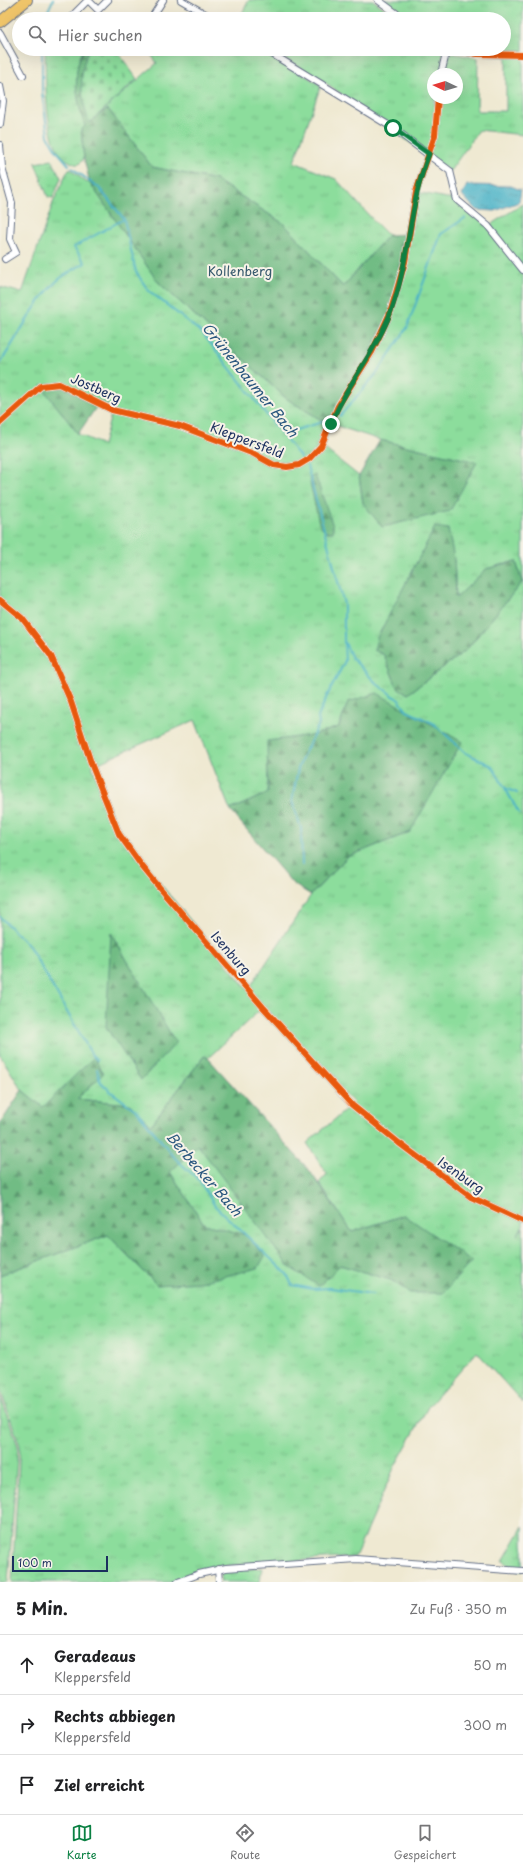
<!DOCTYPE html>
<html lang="de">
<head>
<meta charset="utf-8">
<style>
  :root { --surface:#fff; --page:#f6f6f6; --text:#202124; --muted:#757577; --line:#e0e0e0; --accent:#0b8043 }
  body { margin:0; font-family:"Playpen Sans",sans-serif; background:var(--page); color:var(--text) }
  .compass { position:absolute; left:427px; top:68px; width:36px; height:36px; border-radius:50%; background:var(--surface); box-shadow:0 4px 16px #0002; rotate:274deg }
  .scale { position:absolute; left:12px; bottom:10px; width:96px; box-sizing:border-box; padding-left:4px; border:2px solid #1b2f5e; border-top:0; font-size:11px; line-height:14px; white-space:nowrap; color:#1b2f5e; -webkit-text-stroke:3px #f7f3e8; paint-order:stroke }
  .stop { position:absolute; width:12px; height:12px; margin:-9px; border:3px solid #0b8043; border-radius:50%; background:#fff }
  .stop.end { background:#0b8043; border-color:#fff; box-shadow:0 1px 4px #0008 }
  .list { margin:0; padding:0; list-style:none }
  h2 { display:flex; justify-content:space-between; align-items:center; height:52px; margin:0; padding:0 16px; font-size:17px }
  h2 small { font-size:13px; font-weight:400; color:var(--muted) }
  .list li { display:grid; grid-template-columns:26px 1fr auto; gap:12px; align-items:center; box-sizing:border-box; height:60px; padding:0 16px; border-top:1px solid var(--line) }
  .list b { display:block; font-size:15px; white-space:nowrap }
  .list p { margin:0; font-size:13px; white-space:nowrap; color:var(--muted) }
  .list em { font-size:13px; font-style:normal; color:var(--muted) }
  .icon { flex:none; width:22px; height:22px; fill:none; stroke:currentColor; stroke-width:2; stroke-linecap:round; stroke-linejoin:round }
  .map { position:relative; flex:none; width:523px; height:1582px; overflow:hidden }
  .search { position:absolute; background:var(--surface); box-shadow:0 4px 16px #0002; left:12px; right:12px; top:12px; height:44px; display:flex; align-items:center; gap:10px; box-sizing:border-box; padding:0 14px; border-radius:22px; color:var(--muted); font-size:15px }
  .sheet { height:232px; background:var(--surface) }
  nav { display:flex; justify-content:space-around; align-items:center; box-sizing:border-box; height:56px; border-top:1px solid var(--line); background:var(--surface); font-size:11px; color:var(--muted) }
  nav a { display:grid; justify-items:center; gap:2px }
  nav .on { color:var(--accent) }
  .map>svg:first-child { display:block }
  .grass { fill:url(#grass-tufts); stroke:#54867d; fill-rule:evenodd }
  .forest { fill:url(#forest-firs); stroke:#467671 }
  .cemetery { fill:url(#cemetery-stones); stroke:#54867d }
  .water { fill:url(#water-ripples); stroke:#327092 }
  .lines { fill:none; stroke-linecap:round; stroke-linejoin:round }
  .stream { stroke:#49b2c7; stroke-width:2 }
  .street-casing { stroke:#657087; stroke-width:8 }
  .primary-casing { stroke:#657087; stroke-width:12 }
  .street { stroke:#fff; stroke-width:6 }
  .primary { stroke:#efc469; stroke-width:10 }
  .cycleway-casing { stroke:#f7f3e8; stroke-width:8 }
  .cycleway { stroke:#e8590c; stroke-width:6 }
  .route { stroke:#0b8043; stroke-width:5 }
  .labels { text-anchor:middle; stroke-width:4; stroke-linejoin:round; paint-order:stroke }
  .park-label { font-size:13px; fill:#375a6e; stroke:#f7f3e8 }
  .street-label { font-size:13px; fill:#1b2f5e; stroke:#f7f3e8 }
  .water-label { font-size:14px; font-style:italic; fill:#29567e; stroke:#f7f3e8 }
</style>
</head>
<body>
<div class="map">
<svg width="523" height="1582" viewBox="0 0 523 1582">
  <defs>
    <pattern id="grass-tufts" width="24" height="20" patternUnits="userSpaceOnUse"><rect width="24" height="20" fill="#8cdd9c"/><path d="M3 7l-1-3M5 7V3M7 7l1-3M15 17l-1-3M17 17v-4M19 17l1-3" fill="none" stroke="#78be89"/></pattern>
    <pattern id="forest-firs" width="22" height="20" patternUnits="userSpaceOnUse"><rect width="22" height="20" fill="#71bc84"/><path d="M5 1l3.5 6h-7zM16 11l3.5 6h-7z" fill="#5c996f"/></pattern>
    <pattern id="cemetery-stones" width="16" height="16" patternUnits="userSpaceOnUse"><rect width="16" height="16" fill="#8cdd9c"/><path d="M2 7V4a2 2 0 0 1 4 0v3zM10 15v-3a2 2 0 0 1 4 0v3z" fill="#78be89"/></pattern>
    <pattern id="water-ripples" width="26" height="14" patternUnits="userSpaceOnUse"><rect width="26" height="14" fill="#49b2c7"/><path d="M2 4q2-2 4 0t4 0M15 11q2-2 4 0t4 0" fill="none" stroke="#3c91a5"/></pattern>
  </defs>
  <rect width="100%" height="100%" fill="#f7f3e8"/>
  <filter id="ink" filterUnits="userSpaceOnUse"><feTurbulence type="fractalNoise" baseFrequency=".025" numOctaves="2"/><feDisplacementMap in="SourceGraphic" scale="8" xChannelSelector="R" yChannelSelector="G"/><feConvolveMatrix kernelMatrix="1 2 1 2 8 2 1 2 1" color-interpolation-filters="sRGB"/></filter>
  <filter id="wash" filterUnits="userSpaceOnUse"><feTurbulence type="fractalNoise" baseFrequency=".012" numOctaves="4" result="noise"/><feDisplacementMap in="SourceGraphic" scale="16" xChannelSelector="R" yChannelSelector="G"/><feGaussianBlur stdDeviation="0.9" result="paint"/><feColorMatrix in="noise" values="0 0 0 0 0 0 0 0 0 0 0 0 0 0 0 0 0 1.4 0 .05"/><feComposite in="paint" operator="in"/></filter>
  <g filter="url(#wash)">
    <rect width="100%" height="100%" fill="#efe9d2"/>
    <g class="grass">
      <polygon points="249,0 373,0 399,19 239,19"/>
      <polygon points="384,0 523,0 523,51 471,49 504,49 504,19 412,19"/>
      <path d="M 45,49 L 84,49 C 70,72 80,102 85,126 L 81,130 L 84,159 L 78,165 C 75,164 70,162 67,160 C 43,146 46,74 45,49 Z"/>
      <polygon points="147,49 180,49 182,52 185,49 260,49 321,85 294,162 336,179 374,221 388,235 343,287 284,224 216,180 152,167 108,109 99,114 157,63"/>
      <path d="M 268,49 L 442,49 L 443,63 L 450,53 L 478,58 L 477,111 L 506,111 L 506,55 L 523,57 L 523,135 L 479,130 L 450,171 L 323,81 ZM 433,74 L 457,74 L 457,98 L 433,98 Z"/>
      <polygon points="52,160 61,178 53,198 48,197 35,163"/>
      <path d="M 70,169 L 86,182 L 90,183 L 158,282 L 287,399 L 323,421 L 331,424 L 390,313 L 416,192 L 457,200 L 488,226 L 523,204 L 523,1226 L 517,1235 L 523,1228 L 523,1403 L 477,1352 L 428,1407 L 394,1468 L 355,1557 L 219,1566 L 185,1576 L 172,1582 L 12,1582 L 20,1446 L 0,1389 L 0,1275 L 108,1235 L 157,1285 L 246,1235 L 204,1224 L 170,1172 L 198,1145 L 236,1194 L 319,1286 L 340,1265 L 391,1280 L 410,1293 L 404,1215 L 352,1232 L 319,1183 L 327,1174 L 307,1143 L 354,1103 L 261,1009 L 208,1058 L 204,1056 L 151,1125 L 130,1104 L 77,1099 L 43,1107 L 22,1090 L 0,1055 L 0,287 L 22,293 L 53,203 L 66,174 ZM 59,384 L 113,407 L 103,445 L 78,434 ZM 331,424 L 380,440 L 476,462 L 363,503 L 359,476 L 321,446 ZM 454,558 L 456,599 L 486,569 L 516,561 L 522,582 L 466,650 L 408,694 L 397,687 L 384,655 ZM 348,702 L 410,832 L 347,857 L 311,895 L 248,990 L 119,834 L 92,766 L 195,720 L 230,810 L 268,793 L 313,735 L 339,727 Z"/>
      <polygon points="0,1395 18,1446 8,1582 0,1582"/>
      <polygon points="523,1526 523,1571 518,1571 503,1561"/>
      <polygon points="262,1568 260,1582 220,1582 221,1574 224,1571"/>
    </g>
    <g class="forest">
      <path d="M 84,49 L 89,49 C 78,76 83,95 89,123 L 99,114 L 108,109 L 152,167 L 216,180 L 284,224 L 343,287 L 388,235 L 409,234 L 390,313 L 331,424 L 323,421 L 287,399 L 158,282 L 90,183 L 84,159 L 81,130 L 85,126 C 77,103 71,71 84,49 Z"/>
      <polygon points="59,384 97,406 78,434 41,386"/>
      <polygon points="380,440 477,462 450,511 382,527 363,503 359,476"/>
      <polygon points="315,475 333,526 333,532 325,532 319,523 309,478"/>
      <polygon points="435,527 448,529 454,558 456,598 486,569 516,561 522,582 466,650 408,694 397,687 384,655 374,650 377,638"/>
      <polygon points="377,693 462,742 410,832 347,857 311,895 293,884 230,810 268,793 267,741 313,735 339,727 348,702"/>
      <polygon points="111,933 176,1043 141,1080 106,1027"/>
      <polygon points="204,1056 208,1058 309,1170 352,1232 404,1215 472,1261 443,1293 410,1293 391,1280 340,1265 319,1286 289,1267 198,1145 170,1172 204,1224 246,1235 265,1256 258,1268 200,1282 157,1285 108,1235 0,1275 0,1124 22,1090 43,1107 94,1057 103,1074 77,1099 130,1104 151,1125"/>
    </g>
    <path class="cemetery" d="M 89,49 L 116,49 L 137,79 L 89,123 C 81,97 78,74 89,49 Z"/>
    <polygon class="water" points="467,185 511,186 521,190 519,202 495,211 476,210 462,195"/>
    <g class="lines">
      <g class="stream">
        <polyline points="44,19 53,0"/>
        <polyline points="42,49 42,91 48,136 56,150 69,165"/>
        <polyline points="72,168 99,188 124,219 136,272 148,290 202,333 301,458"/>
        <path d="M 0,363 C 19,336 34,302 58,280 C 66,273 76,268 85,263 L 74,247 L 124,219"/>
        <polyline points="340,416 377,373 407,328 441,234 465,218"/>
        <polyline points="282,434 326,421"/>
        <polyline points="307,466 344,604 344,641 352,658 377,684 399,700 407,711 433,723 466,753 492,766 505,788 517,793"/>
        <polyline points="505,788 519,813"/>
        <polyline points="302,865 301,828 292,801 298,769 303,756 319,724 318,717 327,696 345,661 344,643"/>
        <polyline points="0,917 29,946 92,1055 97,1060"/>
        <polyline points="97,1069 100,1081 110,1091 137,1111 176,1159 199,1180 215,1206 287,1274 292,1285 313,1289 330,1288 373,1294"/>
      </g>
    </g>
  </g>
  <g filter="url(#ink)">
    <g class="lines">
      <g class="street-casing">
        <g id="street">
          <polyline points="88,0 98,10 108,0"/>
          <polyline points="181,0 214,19"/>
          <polyline points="378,0 404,19"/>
          <polyline points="74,14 88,0"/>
          <polyline points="151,19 163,0"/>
          <polyline points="0,33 23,75"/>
          <polyline points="264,49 393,128 450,171 457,200 488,226 523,270"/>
          <polyline points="450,49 478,54 523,55"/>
          <polyline points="441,74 447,49"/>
          <polyline points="0,86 3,101 0,124"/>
          <polyline points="0,145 2,167 12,203 10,239 16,252 5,259"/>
          <polyline points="0,423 41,386 59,384 112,410 180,426 254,454 274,465 287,467 299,465 309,459 321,446 338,406 372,352 390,313 405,262 416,192 435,135 438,98"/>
          <polyline points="0,600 22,618 51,656 71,702 92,766 119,834 141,865 159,887 263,1007 352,1105 399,1143 471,1197 523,1221"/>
          <polyline points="218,1569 219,1582"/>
          <polyline points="178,1582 199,1574 226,1568 356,1559 523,1571"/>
        </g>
      </g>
      <g class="primary-casing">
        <polyline id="primary" points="0,22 27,0"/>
      </g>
      <use href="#street" class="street"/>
      <use href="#primary" class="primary"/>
      <g class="cycleway-casing">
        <g id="cycleway">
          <polyline points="450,49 478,54 523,55"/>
          <polyline points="0,423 41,386 59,384 112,410 180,426 254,454 274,465 287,467 299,465 309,459 321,446 338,406 372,352 390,313 405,262 416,192 435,135 438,98"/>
          <polyline points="0,600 22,618 51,656 71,702 92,766 119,834 141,865 159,887 263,1007 352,1105 399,1143 471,1197 523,1221"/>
        </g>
      </g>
      <use href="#cycleway" class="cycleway"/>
    </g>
  </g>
  <g class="lines" filter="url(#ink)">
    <path class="route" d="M 331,424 C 346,385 375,353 390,314 C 410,262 408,206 429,154 L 393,128"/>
  </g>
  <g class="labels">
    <g class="park-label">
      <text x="240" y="276">Kollenberg</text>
    </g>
    <g class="street-label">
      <text transform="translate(96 388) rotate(24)" y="5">Jostberg</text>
      <text transform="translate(247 440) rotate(21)" y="5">Kleppersfeld</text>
      <text transform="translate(231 953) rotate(49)" y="5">Isenburg</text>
      <text transform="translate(461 1175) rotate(35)" y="5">Isenburg</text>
    </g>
    <g class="water-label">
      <text transform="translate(250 380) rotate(51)" y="5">Grünenbaumer Bach</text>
      <text transform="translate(204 1174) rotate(49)" y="5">Berbecker Bach</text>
    </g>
  </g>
</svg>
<svg class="compass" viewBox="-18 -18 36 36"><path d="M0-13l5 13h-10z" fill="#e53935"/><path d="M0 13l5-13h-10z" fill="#757577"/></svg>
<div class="scale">100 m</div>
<div class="stop" style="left:393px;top:128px"></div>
<div class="stop end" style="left:331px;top:424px"></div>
<div class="search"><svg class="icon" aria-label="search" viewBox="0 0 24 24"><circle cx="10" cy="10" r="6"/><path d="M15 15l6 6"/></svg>Hier suchen</div>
</div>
<section class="sheet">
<h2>5 Min.<small>Zu Fuß · 350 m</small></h2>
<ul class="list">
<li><svg class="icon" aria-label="ahead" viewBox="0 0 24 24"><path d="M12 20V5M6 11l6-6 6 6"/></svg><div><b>Geradeaus</b><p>Kleppersfeld</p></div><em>50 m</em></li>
<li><svg class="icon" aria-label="right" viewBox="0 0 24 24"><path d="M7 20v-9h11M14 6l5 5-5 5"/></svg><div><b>Rechts abbiegen</b><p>Kleppersfeld</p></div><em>300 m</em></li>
<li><svg class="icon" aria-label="arrive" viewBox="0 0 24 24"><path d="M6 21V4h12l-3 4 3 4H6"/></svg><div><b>Ziel erreicht</b></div></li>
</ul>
</section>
<nav>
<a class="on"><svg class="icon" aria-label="map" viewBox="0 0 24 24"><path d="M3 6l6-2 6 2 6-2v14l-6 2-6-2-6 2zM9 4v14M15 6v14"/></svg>Karte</a>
<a><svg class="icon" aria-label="directions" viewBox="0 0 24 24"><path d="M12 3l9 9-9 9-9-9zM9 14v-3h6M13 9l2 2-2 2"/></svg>Route</a>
<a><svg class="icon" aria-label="saved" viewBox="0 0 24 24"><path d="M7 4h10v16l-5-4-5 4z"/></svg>Gespeichert</a>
</nav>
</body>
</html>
